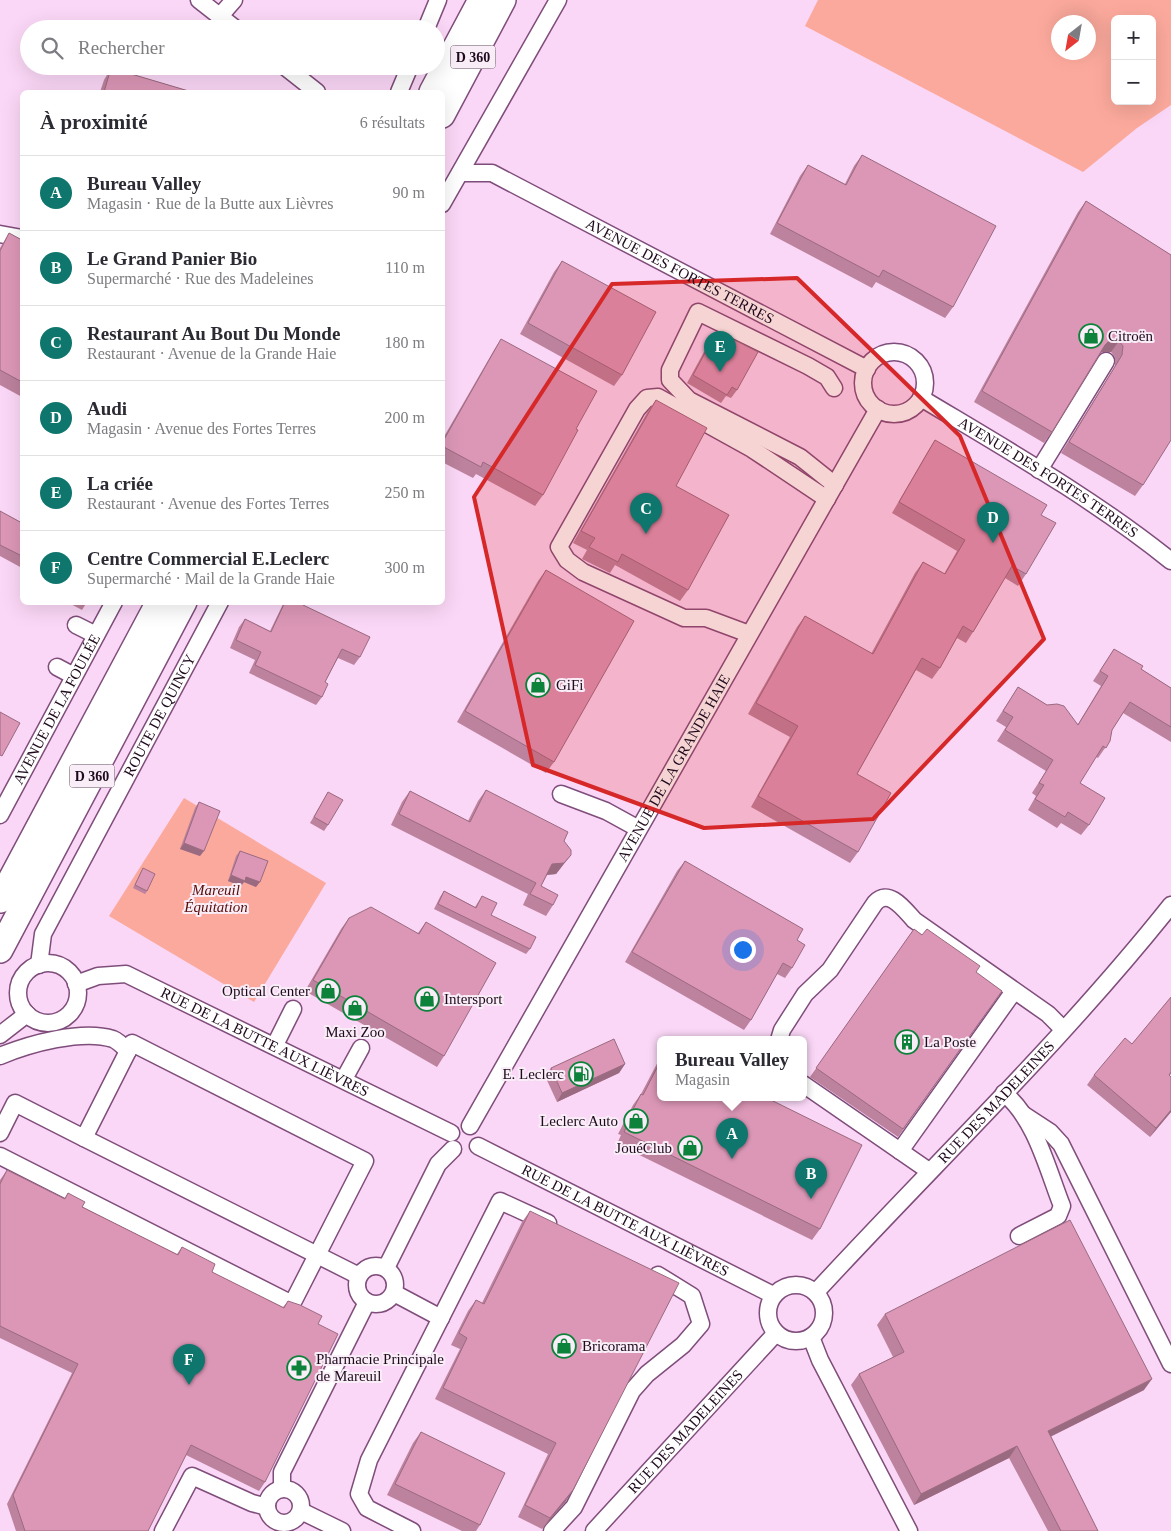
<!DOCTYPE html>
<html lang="fr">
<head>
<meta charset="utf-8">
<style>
  :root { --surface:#fff; --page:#f2f2f3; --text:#2b2b33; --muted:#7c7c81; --line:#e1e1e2; --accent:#0f766e }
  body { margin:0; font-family:Georgia,serif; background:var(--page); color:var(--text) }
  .controls { position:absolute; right:15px; top:15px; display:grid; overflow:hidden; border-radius:8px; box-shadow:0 5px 20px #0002 }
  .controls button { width:45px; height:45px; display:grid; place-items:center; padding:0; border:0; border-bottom:1px solid var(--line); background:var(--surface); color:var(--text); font:25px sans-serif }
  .compass { position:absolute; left:1051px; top:15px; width:45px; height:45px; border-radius:50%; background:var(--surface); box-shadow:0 5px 20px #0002; rotate:211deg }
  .you { position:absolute; left:742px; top:949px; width:18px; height:18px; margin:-12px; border:4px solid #fff; border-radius:50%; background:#1a73e8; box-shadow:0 0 0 8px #1a73e833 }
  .badge { display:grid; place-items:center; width:32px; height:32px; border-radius:50%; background:var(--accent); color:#fff; font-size:16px; font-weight:700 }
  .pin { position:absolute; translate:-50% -41px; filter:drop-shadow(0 1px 2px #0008) }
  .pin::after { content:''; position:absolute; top:26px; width:18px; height:15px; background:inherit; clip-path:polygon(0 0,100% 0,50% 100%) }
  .popup { position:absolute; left:657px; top:1036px; width:150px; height:65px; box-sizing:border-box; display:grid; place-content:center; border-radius:8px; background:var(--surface); filter:drop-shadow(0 1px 4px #0005); font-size:16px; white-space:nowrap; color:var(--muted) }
  .popup b { font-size:19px; color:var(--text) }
  .popup::after { content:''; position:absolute; left:50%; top:100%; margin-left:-10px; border:10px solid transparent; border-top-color:var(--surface) }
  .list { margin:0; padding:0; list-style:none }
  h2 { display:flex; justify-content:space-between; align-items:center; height:65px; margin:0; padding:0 20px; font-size:21px }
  h2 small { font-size:16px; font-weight:400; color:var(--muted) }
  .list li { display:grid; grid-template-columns:32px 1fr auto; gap:15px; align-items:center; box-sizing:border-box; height:75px; padding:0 20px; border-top:1px solid var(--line) }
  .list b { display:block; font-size:19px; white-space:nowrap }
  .list p { margin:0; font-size:16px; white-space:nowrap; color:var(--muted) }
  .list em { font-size:16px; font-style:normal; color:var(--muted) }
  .icon { flex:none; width:28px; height:28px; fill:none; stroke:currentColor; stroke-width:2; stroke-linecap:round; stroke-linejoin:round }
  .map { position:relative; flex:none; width:1171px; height:1531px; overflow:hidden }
  .search { position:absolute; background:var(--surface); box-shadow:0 5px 20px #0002; left:20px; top:20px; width:425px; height:55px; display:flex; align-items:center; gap:12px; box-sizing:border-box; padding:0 18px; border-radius:28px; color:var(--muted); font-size:19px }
  .panel { position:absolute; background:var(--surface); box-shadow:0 5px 20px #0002; left:20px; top:90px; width:425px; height:515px; border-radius:8px }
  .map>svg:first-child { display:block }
  .green { fill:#fba99c; fill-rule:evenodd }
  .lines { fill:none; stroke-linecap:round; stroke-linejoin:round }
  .minor-casing { stroke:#7f4d7b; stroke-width:19 }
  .highway-casing { stroke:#7f4d7b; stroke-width:28 }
  .minor { stroke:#fff; stroke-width:16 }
  .highway { stroke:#fff; stroke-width:25 }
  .wall { fill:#bd829d }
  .shaded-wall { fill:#9a6a80 }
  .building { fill:#dc97b7; stroke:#9a6a80 }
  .marked { fill:#d62828; fill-opacity:0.2; stroke:#d62828; stroke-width:4; stroke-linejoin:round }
  .labels { text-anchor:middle; stroke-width:4; stroke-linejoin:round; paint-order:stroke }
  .shield { fill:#f9edf7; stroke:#604e5e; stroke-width:1 }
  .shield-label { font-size:14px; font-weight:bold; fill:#1e0a1c }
  .street-label { font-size:15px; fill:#1e0a1c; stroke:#f9edf7 }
  .poi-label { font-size:15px; fill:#1e0a1c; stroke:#f9edf7; text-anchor:start }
  .park-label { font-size:15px; font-style:italic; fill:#580d08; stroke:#f9edf7 }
</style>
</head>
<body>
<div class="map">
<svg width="1171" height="1531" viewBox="0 0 1171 1531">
  <rect width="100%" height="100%" fill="#fad7f6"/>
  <g class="green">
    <path d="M 818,0 L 1171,0 L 1171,105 L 1137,128 L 1083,172 L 805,26 ZM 1115,19 L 1152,19 L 1152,101 L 1115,101 ZM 1058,22 L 1088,22 L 1088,52 L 1058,52 Z"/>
    <polygon points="184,798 326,883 254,1002 109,916"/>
  </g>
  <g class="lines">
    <g class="minor-casing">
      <g id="minor">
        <polyline points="199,0 236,29"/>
        <polyline points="220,16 234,0"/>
        <polyline points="426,29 438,0"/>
        <polyline points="284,66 317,92"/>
        <polyline points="399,92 410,66"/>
        <path id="s1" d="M 460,173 L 492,173 L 867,369"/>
        <polyline points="442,204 558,0"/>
        <polyline points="0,234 22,238"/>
        <circle cx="894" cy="383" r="31"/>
        <polyline points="834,388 827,377 808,366 698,312 670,370 670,380 689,400 800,457 835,485"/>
        <path id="s2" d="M 921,398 C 1006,449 1094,499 1171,561"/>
        <polyline points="1039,470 1106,361"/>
        <polyline points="76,625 96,635"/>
        <polyline points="749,634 706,618 684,618 583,572 567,560 559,547 637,409 647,398 658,397 752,449 827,499"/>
        <polyline points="57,667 74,676"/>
        <polyline points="561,794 606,811 637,828"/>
        <path id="s3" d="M 0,815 L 114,602"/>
        <circle cx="48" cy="993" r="30"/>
        <path id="s4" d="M 39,965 L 43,934 L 220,602"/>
        <path id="s5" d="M 76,984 L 98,976 L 126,974 L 451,1133"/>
        <polyline points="0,1035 27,1014"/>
        <path d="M 779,1040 L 782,1030 L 805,994 L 830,970 L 875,903 C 889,888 904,909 914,920 L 1048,1014 L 1063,1029"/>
        <polyline points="275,1045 293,1009"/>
        <path d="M 0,1056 C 29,1044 82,1029 113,1039 C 118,1041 124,1047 128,1051"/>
        <polyline points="344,1079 361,1048"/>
        <polyline points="803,1084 929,1171"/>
        <path d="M 1004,1093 C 1036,1120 1047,1168 1062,1206 L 1058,1216 L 1019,1236"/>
        <polyline points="1024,1115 1050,1132 1061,1144 1171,1364"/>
        <path id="s6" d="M 470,1126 L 878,409"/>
        <polyline points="0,1133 15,1103 84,1138 132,1043 365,1161 292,1304 0,1156"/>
        <polyline points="84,1138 359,1276"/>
        <path id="s7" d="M 478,1146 L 773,1295"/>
        <polyline points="900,1151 1014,991"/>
        <circle cx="376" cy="1285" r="19"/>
        <polyline points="386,1268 438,1164 453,1149"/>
        <circle cx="796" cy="1313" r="28"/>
        <path id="s8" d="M 816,1292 C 934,1164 1062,1042 1171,905"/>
        <polyline points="394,1293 441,1318"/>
        <polyline points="811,1337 820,1360 909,1531"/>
        <circle cx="284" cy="1506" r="17"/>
        <polyline points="282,1489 282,1472 367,1302"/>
        <polyline points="301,1511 342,1531"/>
        <polyline points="163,1531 192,1476 252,1503 267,1507"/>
        <polyline points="412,1531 367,1508 359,1494 369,1460 500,1201 548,1223"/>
        <polyline points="552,1531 574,1507 632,1391 647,1374 683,1345 701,1324 692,1296 658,1275"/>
        <path id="s9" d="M 594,1531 L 776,1333"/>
      </g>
    </g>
    <g class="highway-casing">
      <g id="highway">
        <polyline points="432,92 481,0"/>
        <polyline points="442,115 503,0"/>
        <polyline points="0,900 159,602"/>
        <polyline points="0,950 184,602"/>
      </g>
    </g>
    <use href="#minor" class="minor"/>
    <use href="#highway" class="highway"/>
  </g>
  <g class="wall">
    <polygon points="111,68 192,92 100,92 104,80"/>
    <polygon points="862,155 953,307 945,318 876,282 872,288 770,234 800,176 808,165 845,184 854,166"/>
    <polygon points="1086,201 1171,255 1143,485 1135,496 1061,453 1115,366 1115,357 1111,352 1102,352 1100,354 1052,432 1044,443 974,402 1078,212"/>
    <polygon points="9,233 22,240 22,397 0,385 0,248"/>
    <polygon points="562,261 622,375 614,386 520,334 554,272"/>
    <polygon points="717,331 737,390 731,398 726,396 721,403 687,383 711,339"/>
    <polygon points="501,339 576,429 543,495 535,506 476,474 473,478 442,462 442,440 494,350"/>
    <polygon points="656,400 676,486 688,590 680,601 615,565 610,573 582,559 587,550 573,543 648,411"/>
    <polygon points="935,440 1041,515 1026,574 1018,586 1005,578 973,632 966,643 957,638 940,668 932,679 916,670 857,774 858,852 850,863 751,807 790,737 748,714 797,627 805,616 871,654 915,573 923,562 944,574 957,551 892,513 928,451"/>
    <polygon points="0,511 22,523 22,568 0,556"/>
    <polygon points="546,570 554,762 546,773 457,722 538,581"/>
    <polygon points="67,602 87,602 82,610"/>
    <polygon points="284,602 304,602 303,605 360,657 354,665 338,658 325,682 322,697 316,705 249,673 255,660 230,648 239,627 245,619 270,631"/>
    <polygon points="1114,649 1141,669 1171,688 1171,742 1123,713 1112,730 1110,741 1098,758 1096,757 1080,783 1089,825 1081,835 1061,823 1057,828 1028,810 1036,796 1032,793 1046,771 997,741 1006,727 996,721 1018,687 1078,724 1101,686 1093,681"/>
    <polygon points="486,790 564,841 563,865 556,874 547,875 541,886 553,905 546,916 523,905 528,894 391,825 402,802 410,791 468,821 478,801"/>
    <polygon points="328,792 328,825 324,831 310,823"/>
    <polygon points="199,802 200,856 180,849 195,808"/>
    <polygon points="240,851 256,887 244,882 241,886 228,881 236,856"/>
    <polygon points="685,861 797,940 792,968 785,978 777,974 751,1020 744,1030 625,962 677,871"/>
    <polygon points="143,868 147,891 145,894 133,888"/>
    <polygon points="444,891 475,907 482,896 491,915 530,949 526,954 434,909 440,897"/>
    <polygon points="349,918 418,933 426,922 444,1056 437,1067 305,991 341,929"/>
    <polygon points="914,929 1002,991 898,1137 810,1077"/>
    <polygon points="1171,997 1171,1074 1169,1076 1171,1112 1150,1137 1087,1085 1094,1075 1132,1044"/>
    <polygon points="661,1056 661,1098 820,1229 812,1240 617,1144 621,1135 618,1134 633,1105 641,1094"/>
    <polygon points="625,1064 619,1073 557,1102 545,1076 551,1068"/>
    <polygon points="7,1170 64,1199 68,1193 82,1207 177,1254 182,1247 212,1272 283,1307 288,1301 318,1324 265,1482 259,1491 186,1455 148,1531 16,1531 7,1504 72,1373 0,1338 0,1180"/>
    <polygon points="530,1211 566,1501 542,1529 518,1517 548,1454 435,1399 460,1349 451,1345 468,1311 476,1300 482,1303 522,1222"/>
    <polygon points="885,1314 1144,1390 1051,1436 1098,1531 1048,1531 1009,1458 914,1505 851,1385 859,1374 893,1357 877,1325"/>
    <polygon points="421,1432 480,1525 476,1531 462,1531 387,1495 413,1443"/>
  </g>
  <g class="shaded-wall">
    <polygon points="1109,341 1119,341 1111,352 1102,352 1097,356 1105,345"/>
    <polygon points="184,843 204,851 200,856 180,849"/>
    <polygon points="571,855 556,874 545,875 552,864"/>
    <polygon points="231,875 246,877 260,882 256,887 244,882 241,886 228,881"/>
    <polygon points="625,1064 619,1073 557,1102 562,1093"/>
    <polygon points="1171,1110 1171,1112 1150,1137 1156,1128"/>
    <polygon points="1152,1379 1144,1390 1040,1442 1048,1431"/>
    <polygon points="1017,1446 1009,1458 914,1505 921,1494"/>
    <polygon points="573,1490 566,1501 542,1529 550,1518"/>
  </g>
  <g class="building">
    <polygon points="111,68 192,92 104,92"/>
    <polygon points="862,155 996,226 953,307 883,270 879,277 777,223 808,165 846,185"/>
    <polygon points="1086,201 1171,255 1171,440 1143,485 1069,442 1122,355 1123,346 1119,341 1109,341 1105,345 1052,432 982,391"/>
    <polygon points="9,233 22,240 22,382 0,370 0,251"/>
    <polygon points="562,261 656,312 622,375 528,323"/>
    <polygon points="717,331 758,352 737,390 732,387 727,395 693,375"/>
    <polygon points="501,339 597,391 576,429 578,430 543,495 483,462 481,467 442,446 442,443"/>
    <polygon points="656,400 707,428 676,486 729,515 688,590 622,554 618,562 589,547 595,538 581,531"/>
    <polygon points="935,440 1047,505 1041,515 1056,523 1026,574 1012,566 973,632 963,626 940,668 922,658 857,774 891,793 858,852 758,796 798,726 756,703 805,616 873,654 923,562 945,574 965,540 899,502"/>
    <polygon points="0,511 22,523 22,556 0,545"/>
    <polygon points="546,570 634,621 554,762 465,711"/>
    <polygon points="285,602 304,602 303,605 370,637 360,657 342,649 325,682 328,684 322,697 255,665 261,652 236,640 245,619 271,632"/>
    <polygon points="1114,649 1143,666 1141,669 1171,688 1171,727 1130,702 1112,730 1110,741 1106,748 1103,746 1080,783 1105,798 1089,825 1068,812 1065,817 1035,799 1044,785 1039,783 1053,760 1005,730 1013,717 1003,711 1018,687 1047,705 1057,704 1064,706 1078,725 1108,676 1100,671"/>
    <polygon points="0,712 20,723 2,756 0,755"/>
    <polygon points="486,790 568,832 564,841 571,850 571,855 564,863 552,864 541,886 558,895 553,905 530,894 536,883 399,814 410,791 470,822"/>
    <polygon points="328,792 343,800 328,825 314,817"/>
    <polygon points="199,802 220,811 204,851 184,843"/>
    <polygon points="240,851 268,861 260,882 246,877 245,881 231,875"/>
    <polygon points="685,861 803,929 797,940 805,945 792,968 783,963 751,1020 632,952"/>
    <polygon points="143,868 155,874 147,891 135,885"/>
    <polygon points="444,891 476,908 482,896 497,903 491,915 536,937 530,949 438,904"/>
    <polygon points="371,907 419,934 426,922 496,963 444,1056 313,980 349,918"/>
    <polygon points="914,929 922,935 927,929 980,966 976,972 1002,991 903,1129 816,1068"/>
    <polygon points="1171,997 1171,1072 1169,1075 1171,1077 1171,1110 1156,1128 1094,1075 1125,1038 1132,1044"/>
    <polygon points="614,1039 625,1064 562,1093 551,1068"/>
    <polygon points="661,1060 661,1098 767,1098 862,1145 820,1229 624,1132 628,1124 626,1123 641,1094 643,1095"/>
    <polygon points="7,1170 65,1199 68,1193 85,1202 82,1207 178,1255 182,1247 215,1264 212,1272 284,1308 288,1301 300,1305 322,1316 318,1324 338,1334 265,1482 191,1445 148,1531 25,1531 13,1495 78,1364 0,1326 0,1184"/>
    <polygon points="530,1211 679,1283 573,1490 550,1518 525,1505 556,1443 443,1388 467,1338 459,1333 476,1300 484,1304"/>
    <polygon points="1070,1220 1152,1379 1048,1431 1098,1531 1061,1531 1017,1446 921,1494 859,1374 904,1352 885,1314"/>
    <polygon points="421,1432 505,1473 480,1525 395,1484"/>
  </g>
  <path class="marked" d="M 797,278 L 960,436 L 1044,639 L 873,819 L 704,828 L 533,765 L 474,497 L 612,284 Z"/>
  <defs>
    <g id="shop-ring" transform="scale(1.25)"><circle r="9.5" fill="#f9edf7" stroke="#0c823a" stroke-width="1.5"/><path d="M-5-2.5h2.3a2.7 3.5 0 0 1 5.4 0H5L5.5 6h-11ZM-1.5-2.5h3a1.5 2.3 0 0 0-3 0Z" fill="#0c823a"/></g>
    <g id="building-ring" transform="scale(1.25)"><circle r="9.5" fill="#f9edf7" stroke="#0c823a" stroke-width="1.5"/><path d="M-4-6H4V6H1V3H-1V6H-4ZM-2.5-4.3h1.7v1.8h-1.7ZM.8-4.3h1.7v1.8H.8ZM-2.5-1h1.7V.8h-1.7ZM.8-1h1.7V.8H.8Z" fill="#0c823a"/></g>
    <g id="fuel-ring" transform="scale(1.25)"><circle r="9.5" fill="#f9edf7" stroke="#0c823a" stroke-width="1.5"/><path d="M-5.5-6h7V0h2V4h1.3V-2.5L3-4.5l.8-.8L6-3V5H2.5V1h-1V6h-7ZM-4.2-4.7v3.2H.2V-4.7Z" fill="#0c823a"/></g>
    <g id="pharmacy-ring" transform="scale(1.25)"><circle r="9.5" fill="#f9edf7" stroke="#0c823a" stroke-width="1.5"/><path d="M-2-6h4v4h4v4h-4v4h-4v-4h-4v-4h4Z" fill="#0c823a"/></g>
  </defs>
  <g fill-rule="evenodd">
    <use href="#shop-ring" x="1091" y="336"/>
    <use href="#shop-ring" x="538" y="685"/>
    <use href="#shop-ring" x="328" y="991"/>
    <use href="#shop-ring" x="427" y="999"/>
    <use href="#shop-ring" x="355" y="1008"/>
    <use href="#building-ring" x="907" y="1042"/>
    <use href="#fuel-ring" x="581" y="1074"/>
    <use href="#shop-ring" x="636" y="1121"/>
    <use href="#shop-ring" x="690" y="1148"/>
    <use href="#shop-ring" x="564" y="1346"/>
    <use href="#pharmacy-ring" x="299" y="1368"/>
  </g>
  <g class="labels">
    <g class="shield">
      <rect x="450.5" y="45.5" width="45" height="23" rx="4"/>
      <rect x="69.5" y="764.5" width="45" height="23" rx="4"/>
    </g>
    <g class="shield-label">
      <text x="473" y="62">D 360</text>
      <text x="92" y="781">D 360</text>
    </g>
    <g class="street-label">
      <text dy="5" stroke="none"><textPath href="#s1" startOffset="244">AVENUE DES FORTES TERRES</textPath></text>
      <text dy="5" stroke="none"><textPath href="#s2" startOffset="150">AVENUE DES FORTES TERRES</textPath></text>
      <text dy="5" stroke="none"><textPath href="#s3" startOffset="120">AVENUE DE LA FOULÉE</textPath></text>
      <text dy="5" stroke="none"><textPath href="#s4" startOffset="279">ROUTE DE QUINCY</textPath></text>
      <text dy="5" stroke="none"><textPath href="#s6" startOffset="412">AVENUE DE LA GRANDE HAIE</textPath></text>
      <text dy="5" stroke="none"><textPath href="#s5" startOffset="206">RUE DE LA BUTTE AUX LIÈVRES</textPath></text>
      <text dy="5" stroke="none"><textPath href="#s8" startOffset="262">RUE DES MADELEINES</textPath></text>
      <text dy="5" stroke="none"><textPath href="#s7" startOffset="165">RUE DE LA BUTTE AUX LIÈVRES</textPath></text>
      <text dy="5" stroke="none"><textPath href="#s9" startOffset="135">RUE DES MADELEINES</textPath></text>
    </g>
    <g class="poi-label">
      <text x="1108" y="341">Citroën</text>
      <text x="556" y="690">GiFi</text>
      <text x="310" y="996" text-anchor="end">Optical Center</text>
      <text x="444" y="1004">Intersport</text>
      <text x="355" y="1037" text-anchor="middle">Maxi Zoo</text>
      <text x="924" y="1047">La Poste</text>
      <text x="564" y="1079" text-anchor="end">E. Leclerc</text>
      <text x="618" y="1126" text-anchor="end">Leclerc Auto</text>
      <text x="672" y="1153" text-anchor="end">JouéClub</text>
      <text x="582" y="1351">Bricorama</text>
      <text x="316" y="1364">Pharmacie Principale<tspan x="316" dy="17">de Mareuil</tspan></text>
    </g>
    <g class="park-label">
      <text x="216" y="895">Mareuil<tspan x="216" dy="17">Équitation</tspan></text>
    </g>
  </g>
</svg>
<div class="controls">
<button>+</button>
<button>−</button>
</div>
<svg class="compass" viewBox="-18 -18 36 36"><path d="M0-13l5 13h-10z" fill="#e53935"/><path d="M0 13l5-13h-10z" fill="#7c7c81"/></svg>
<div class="you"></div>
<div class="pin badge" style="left:732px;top:1159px">A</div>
<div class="popup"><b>Bureau Valley</b>Magasin</div>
<div class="pin badge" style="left:811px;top:1199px">B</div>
<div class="pin badge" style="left:646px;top:534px">C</div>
<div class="pin badge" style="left:993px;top:543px">D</div>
<div class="pin badge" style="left:720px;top:372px">E</div>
<div class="pin badge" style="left:189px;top:1385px">F</div>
<div class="search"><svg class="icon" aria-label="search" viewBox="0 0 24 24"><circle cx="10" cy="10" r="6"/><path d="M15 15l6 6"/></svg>Rechercher</div>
<section class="panel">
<h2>À proximité<small>6 résultats</small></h2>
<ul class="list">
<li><span class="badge">A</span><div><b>Bureau Valley</b><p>Magasin · Rue de la Butte aux Lièvres</p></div><em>90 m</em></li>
<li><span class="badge">B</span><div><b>Le Grand Panier Bio</b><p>Supermarché · Rue des Madeleines</p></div><em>110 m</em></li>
<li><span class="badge">C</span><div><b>Restaurant Au Bout Du Monde</b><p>Restaurant · Avenue de la Grande Haie</p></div><em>180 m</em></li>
<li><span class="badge">D</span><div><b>Audi</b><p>Magasin · Avenue des Fortes Terres</p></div><em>200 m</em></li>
<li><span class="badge">E</span><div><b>La criée</b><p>Restaurant · Avenue des Fortes Terres</p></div><em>250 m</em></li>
<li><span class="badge">F</span><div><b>Centre Commercial E.Leclerc</b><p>Supermarché · Mail de la Grande Haie</p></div><em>300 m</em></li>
</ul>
</section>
</div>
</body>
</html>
